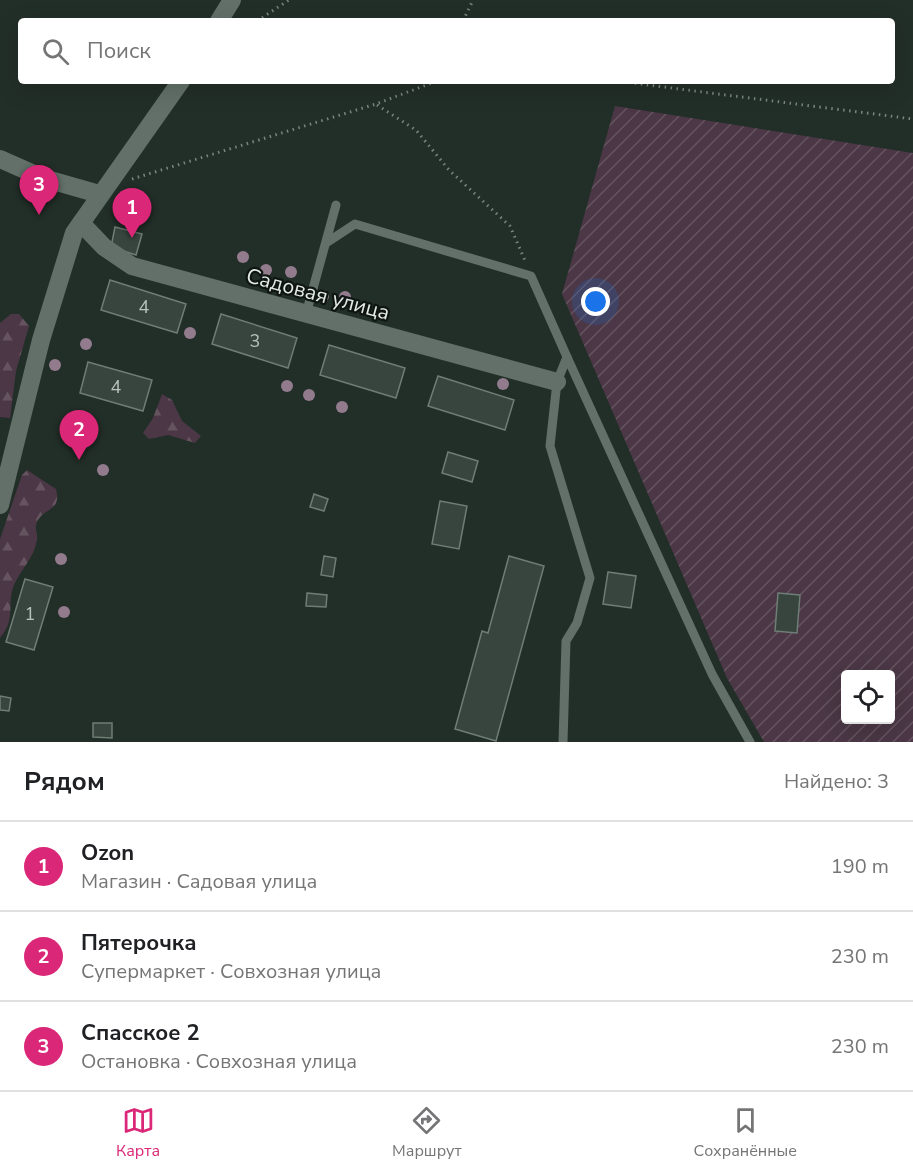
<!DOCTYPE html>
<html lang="ru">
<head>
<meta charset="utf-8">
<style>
  :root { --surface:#fff; --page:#f2f2f2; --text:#202124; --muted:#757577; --line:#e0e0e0; --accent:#db2777 }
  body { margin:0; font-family:"Nunito Sans",sans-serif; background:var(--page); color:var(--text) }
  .controls { position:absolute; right:18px; bottom:18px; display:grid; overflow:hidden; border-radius:6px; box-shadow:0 6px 24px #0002 }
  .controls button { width:54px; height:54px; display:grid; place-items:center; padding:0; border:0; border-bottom:2px solid var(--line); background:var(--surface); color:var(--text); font:30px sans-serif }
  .you { position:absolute; left:596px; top:302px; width:21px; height:21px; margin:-15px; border:4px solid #fff; border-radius:50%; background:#1a73e8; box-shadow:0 0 0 9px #1a73e833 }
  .badge { display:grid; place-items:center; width:39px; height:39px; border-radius:50%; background:var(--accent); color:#fff; font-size:20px; font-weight:700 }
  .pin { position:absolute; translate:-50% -50px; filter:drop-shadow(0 2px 3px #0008) }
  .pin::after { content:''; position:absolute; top:32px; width:21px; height:18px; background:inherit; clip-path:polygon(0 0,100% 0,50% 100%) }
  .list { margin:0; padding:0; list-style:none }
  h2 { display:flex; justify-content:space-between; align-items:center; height:78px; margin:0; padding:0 24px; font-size:26px }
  h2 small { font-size:20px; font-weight:400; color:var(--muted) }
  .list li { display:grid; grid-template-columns:39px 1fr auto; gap:18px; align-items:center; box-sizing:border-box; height:90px; padding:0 24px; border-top:2px solid var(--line) }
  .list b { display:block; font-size:22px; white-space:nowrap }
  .list p { margin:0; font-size:20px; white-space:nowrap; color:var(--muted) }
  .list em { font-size:20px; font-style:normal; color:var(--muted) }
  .icon { flex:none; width:33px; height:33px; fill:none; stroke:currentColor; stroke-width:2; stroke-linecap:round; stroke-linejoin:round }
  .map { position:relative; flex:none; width:913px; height:742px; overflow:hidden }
  .search { position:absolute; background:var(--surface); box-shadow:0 6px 24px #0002; left:18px; right:18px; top:18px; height:66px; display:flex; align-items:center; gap:15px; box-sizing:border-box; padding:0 21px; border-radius:6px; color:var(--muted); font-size:22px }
  .sheet { height:348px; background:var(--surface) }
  nav { display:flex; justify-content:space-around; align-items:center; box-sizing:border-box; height:84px; border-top:2px solid var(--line); background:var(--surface); font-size:16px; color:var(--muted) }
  nav a { display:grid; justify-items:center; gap:3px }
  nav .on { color:var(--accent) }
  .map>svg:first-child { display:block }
  .forest { fill:url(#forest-firs) }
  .garden { fill:url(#garden-furrows); fill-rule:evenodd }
  .building { fill:#38453e; stroke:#6e7d75; stroke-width:1.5 }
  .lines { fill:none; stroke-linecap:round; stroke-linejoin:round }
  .path { stroke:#7a857f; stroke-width:3; stroke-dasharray:1.5 4.5; stroke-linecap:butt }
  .lane { stroke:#627069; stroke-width:9 }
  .street { stroke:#627069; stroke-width:18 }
  .secondary { stroke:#627069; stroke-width:18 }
  .tree { fill:#927b8c }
  .labels { text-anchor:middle; stroke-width:4.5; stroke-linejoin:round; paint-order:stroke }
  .number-label { font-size:18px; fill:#b8c2bc }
  .street-label { font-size:21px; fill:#e3ebe6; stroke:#0f1512 }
</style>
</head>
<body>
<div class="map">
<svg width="913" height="742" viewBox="0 0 913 742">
  <defs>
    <pattern id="forest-firs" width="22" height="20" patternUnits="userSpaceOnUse" patternTransform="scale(1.5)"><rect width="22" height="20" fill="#4b3745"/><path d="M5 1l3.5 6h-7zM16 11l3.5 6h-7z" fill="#655460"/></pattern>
    <pattern id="garden-furrows" width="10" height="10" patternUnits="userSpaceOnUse" patternTransform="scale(1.5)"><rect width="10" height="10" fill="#4b3745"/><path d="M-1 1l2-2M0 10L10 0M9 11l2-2" fill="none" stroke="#655460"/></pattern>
  </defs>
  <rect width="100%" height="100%" fill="#222e28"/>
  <g class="forest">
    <polygon points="11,314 19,314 29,326 16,371 10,418 0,417 0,323"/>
    <polygon points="162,394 172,400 182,421 201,436 195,443 168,435 149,439 143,433 153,418"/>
    <path d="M 27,470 L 56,489 C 62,512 44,507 37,522 C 34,529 38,533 37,540 C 34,558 21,569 14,585 C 6,605 17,618 0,638 L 0,539 L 22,475 Z"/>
  </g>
  <path class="garden" d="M 615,106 L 913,153 L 913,742 L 764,742 L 727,678 L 562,294 ZM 846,674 L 890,674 L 890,720 L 846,720 Z"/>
  <g class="building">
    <polygon points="115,227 142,234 136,255 111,247"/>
    <polygon points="110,280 186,304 177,333 101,310"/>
    <polygon points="221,314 297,338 288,368 212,344"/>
    <polygon points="329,345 405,368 396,398 320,375"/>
    <polygon points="88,362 152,380 143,411 80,393"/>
    <polygon points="438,376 514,400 505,430 428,406"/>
    <polygon points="448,452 478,461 472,482 442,473"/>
    <polygon points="314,494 328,499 324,511 310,507"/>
    <polygon points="440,501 467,506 459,549 432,544"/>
    <polygon points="324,556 336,558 333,577 321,575"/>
    <polygon points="509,556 544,566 496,741 455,729 482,631 488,633"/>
    <polygon points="608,572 636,576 631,608 603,604"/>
    <polygon points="25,579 53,587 34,650 6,642"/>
    <polygon points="307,593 327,595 326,607 306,606"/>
    <polygon points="778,593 800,595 797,633 775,631"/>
    <polygon points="0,696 11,698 9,711 0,710"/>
    <polygon points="93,723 112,723 112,738 93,737"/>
  </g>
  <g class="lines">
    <g class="path">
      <polyline points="257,21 289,0"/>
      <polyline points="463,21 473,0"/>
      <polyline points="617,81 913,119"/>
      <polyline points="377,105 416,130 449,170 510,226 526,263"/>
      <polyline points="132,179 376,104 437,81"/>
    </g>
    <g class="lane">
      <polyline points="326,243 355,224 531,276 567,357 557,382 550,446 590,578 577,623 566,641 563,742"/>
      <polyline points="306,314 336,205"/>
      <polyline points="567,357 712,674 750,742"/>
    </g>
    <g class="street">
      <polyline points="0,159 43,178 99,194"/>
      <polyline points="81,223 104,247 132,266 557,382"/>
    </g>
    <g class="secondary">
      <polyline points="219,21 232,0"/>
      <polyline points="0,505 41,340 74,233 181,81"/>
    </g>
  </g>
  <g class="tree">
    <circle cx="243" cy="257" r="6"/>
    <circle cx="266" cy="270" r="6"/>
    <circle cx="291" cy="272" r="6"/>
    <circle cx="323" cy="296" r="6"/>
    <circle cx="345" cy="297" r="6"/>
    <circle cx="190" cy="333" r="6"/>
    <circle cx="86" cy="344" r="6"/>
    <circle cx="55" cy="365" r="6"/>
    <circle cx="503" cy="384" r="6"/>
    <circle cx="287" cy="386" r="6"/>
    <circle cx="309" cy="395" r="6"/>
    <circle cx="342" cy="407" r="6"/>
    <circle cx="103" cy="470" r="6"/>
    <circle cx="61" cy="559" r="6"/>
    <circle cx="64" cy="612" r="6"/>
  </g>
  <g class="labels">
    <g class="number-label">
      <text x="144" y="313">4</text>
      <text x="255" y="347">3</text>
      <text x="116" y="393">4</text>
      <text x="30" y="620">1</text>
    </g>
    <g class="street-label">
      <text transform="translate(318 294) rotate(15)" y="7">Садовая улица</text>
    </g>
  </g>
</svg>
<div class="controls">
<button><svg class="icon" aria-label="locate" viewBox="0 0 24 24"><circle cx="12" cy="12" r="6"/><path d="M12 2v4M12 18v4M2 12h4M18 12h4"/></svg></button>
</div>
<div class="you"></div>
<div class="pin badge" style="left:132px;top:238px">1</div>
<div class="pin badge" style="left:79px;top:460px">2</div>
<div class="pin badge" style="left:39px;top:215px">3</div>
<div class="search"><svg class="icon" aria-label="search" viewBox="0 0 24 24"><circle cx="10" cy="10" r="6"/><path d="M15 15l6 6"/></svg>Поиск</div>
</div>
<section class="sheet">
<h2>Рядом<small>Найдено: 3</small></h2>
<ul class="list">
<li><span class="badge">1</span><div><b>Ozon</b><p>Магазин · Садовая улица</p></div><em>190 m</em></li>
<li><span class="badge">2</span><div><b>Пятерочка</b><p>Супермаркет · Совхозная улица</p></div><em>230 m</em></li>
<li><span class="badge">3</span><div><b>Спасское 2</b><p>Остановка · Совхозная улица</p></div><em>230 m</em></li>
</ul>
</section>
<nav>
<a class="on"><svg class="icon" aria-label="map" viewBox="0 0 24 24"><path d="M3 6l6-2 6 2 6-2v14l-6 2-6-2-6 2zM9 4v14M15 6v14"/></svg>Карта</a>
<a><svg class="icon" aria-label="directions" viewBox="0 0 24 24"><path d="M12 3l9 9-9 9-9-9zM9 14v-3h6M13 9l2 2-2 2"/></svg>Маршрут</a>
<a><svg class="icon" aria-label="saved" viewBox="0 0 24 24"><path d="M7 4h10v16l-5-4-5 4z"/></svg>Сохранённые</a>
</nav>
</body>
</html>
